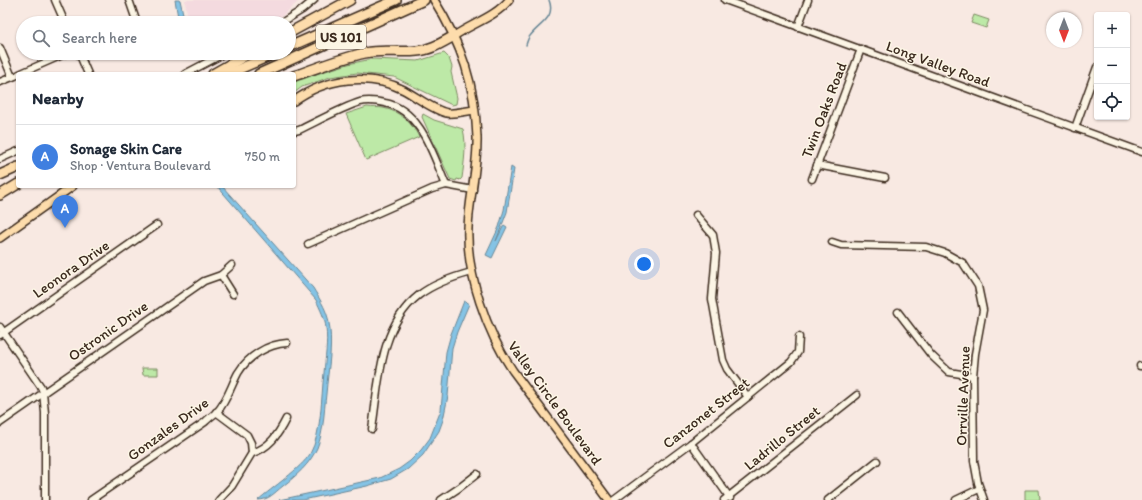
<!DOCTYPE html>
<html lang="en">
<head>
<meta charset="utf-8">
<style>
  :root { --surface:#fff; --page:#f2f2f3; --text:#1f2937; --muted:#747a83; --line:#e0e1e3; --accent:#3b2a1e }
  body { margin:0; font-family:Itim,sans-serif; background:var(--page); color:var(--text) }
  .controls { position:absolute; right:12px; top:12px; display:grid; overflow:hidden; border-radius:4px; box-shadow:0 1px 3px #0004 }
  .controls button { width:36px; height:36px; display:grid; place-items:center; padding:0; border:0; border-bottom:1px solid var(--line); background:var(--surface); color:var(--text); font:20px sans-serif }
  .compass { position:absolute; left:1046px; top:12px; width:36px; height:36px; border-radius:50%; background:var(--surface); box-shadow:0 1px 3px #0004; rotate:180deg }
  .you { position:absolute; left:644px; top:264px; width:14px; height:14px; margin:-10px; border:3px solid #fff; border-radius:50%; background:#1a73e8; box-shadow:0 0 0 6px #1a73e833 }
  .badge { display:grid; place-items:center; width:26px; height:26px; border-radius:50%; background:var(--accent); color:#fff; font-size:13px; font-weight:700 }
  .pin { position:absolute; translate:-50% -33px; filter:drop-shadow(0 1px 2px #0008) }
  .pin::after { content:''; position:absolute; top:21px; width:14px; height:12px; background:inherit; clip-path:polygon(0 0,100% 0,50% 100%) }
  .list { margin:0; padding:0; list-style:none }
  h2 { display:flex; justify-content:space-between; align-items:center; height:52px; margin:0; padding:0 16px; font-size:17px }
  h2 small { font-size:13px; font-weight:400; color:var(--muted) }
  .list li { display:grid; grid-template-columns:26px 1fr auto; gap:12px; align-items:center; box-sizing:border-box; height:64px; padding:0 16px; border-top:1px solid var(--line) }
  .list b { display:block; font-size:15px; white-space:nowrap }
  .list p { margin:0; font-size:13px; white-space:nowrap; color:var(--muted) }
  .list em { font-size:13px; font-style:normal; color:var(--muted) }
  .icon { flex:none; width:22px; height:22px; fill:none; stroke:currentColor; stroke-width:2; stroke-linecap:round; stroke-linejoin:round }
  .map { position:relative; flex:none; width:1142px; height:500px; overflow:hidden }
  .search { position:absolute; background:var(--surface); box-shadow:0 1px 3px #0004; left:16px; top:16px; width:280px; height:44px; display:flex; align-items:center; gap:10px; box-sizing:border-box; padding:0 14px; border-radius:22px; color:var(--muted); font-size:15px }
  .panel { position:absolute; background:var(--surface); box-shadow:0 1px 3px #0004; left:16px; top:72px; width:280px; height:116px; border-radius:4px }
  .map>svg:first-child { display:block }
  .built { fill:#f4dadf }
  .green { fill:#bde9a7; stroke:#7c8a62 }
  .water { fill:#84c3e5; stroke:#678695 }
  .lines { fill:none; stroke-linecap:round; stroke-linejoin:round }
  .stream { stroke:#678695; stroke-width:1.5 }
  .minor-casing { stroke:#3b2a1e; stroke-width:9 }
  .major-casing { stroke:#3b2a1e; stroke-width:10 }
  .highway-casing { stroke:#3b2a1e; stroke-width:12 }
  .minor { stroke:#fcf5e5; stroke-width:6 }
  .major { stroke:#fddcac; stroke-width:7 }
  .highway { stroke:#fddcac; stroke-width:9 }
  .labels { text-anchor:middle; stroke-width:3; stroke-linejoin:round; paint-order:stroke }
  .shield { fill:#fcf5e5; stroke:#75675a; stroke-width:1 }
  .shield-label { font-size:14px; font-weight:bold; fill:#3b2a1e }
  .street-label { font-size:15px; fill:#3b2a1e; stroke:#fcf5e5 }
</style>
</head>
<body>
<div class="map">
<svg width="1142" height="500" viewBox="0 0 1142 500">
  <rect width="100%" height="100%" fill="#f8e9e2"/>
  <filter id="ink" filterUnits="userSpaceOnUse"><feTurbulence type="fractalNoise" baseFrequency=".025" numOctaves="2"/><feDisplacementMap in="SourceGraphic" scale="8" xChannelSelector="R" yChannelSelector="G"/><feConvolveMatrix kernelMatrix="1 2 1 2 8 2 1 2 1" color-interpolation-filters="sRGB"/></filter>
  <g filter="url(#ink)">
    <polygon class="built" points="185,0 300,0 281,17 269,23 189,23 185,2"/>
    <g class="green">
      <polygon points="974,15 989,20 986,28 971,23"/>
      <polygon points="444,53 449,58 452,67 451,72 457,98 456,104 452,105 394,77 357,73 330,77 302,87 294,93 294,81 348,64 372,59 418,61"/>
      <path d="M 367,107 C 373,108 378,107 383,108 C 400,111 412,123 419,137 L 366,160 L 346,114 Z"/>
      <path d="M 423,114 L 434,120 L 463,129 C 467,145 464,163 462,178 L 460,180 L 457,179 L 456,181 L 450,179 L 422,117 Z"/>
      <polygon points="142,368 158,368 158,375 143,375"/>
      <polygon points="1039,490 1040,500 1025,500 1025,490"/>
    </g>
    <g class="water">
      <polygon points="175,0 180,0 185,23 179,23"/>
      <polygon points="511,167 514,169 507,212 496,241 504,225 507,227 492,258 486,255 499,227 504,210"/>
      <path d="M 217,186 L 222,186 L 313,288 C 319,298 325,307 328,318 C 334,342 328,369 326,394 C 324,411 324,431 317,448 C 310,464 297,475 283,486 C 274,493 269,500 258,500 C 272,488 301,468 310,454 C 322,432 321,398 324,373 C 325,359 328,343 326,328 C 325,318 320,309 316,300 Z"/>
      <polygon points="464,301 469,304 457,332 452,348 448,396 443,420 439,431 423,455 408,469 391,479 367,486 303,500 279,500 380,478 399,469 410,461 421,450 430,438 441,410 446,352 451,334"/>
    </g>
    <g class="lines">
      <path class="stream" d="M 526,45 C 527,42 528,38 530,36 C 540,23 556,18 549,0"/>
      <g class="minor-casing">
        <g id="minor">
          <polyline points="55,0 65,23"/>
          <polyline points="129,0 137,23"/>
          <polyline points="725,0 1142,152"/>
          <polyline points="140,23 152,23"/>
          <polyline points="281,23 302,10 314,0"/>
          <polyline points="798,27 808,0"/>
          <polyline points="0,48 12,77"/>
          <polyline points="79,53 88,74"/>
          <polyline points="19,74 67,53"/>
          <polyline points="185,74 225,53"/>
          <polyline points="0,82 15,76"/>
          <polyline points="1075,128 1097,67"/>
          <path d="M 294,131 L 299,130 C 318,121 341,108 360,102 C 369,100 376,101 385,103 C 421,110 433,155 446,185"/>
          <polyline points="0,159 18,151"/>
          <polyline points="817,165 885,178"/>
          <polyline points="812,179 861,49"/>
          <polyline points="696,215 713,235 716,253 712,299 723,360 727,369 748,397"/>
          <polyline points="832,242 841,245 926,247 945,253 963,263 978,286 983,310 975,354 973,376 974,461 978,483 984,500"/>
          <polyline points="308,244 432,189 446,185 473,190"/>
          <polyline points="221,275 233,294"/>
          <polyline points="898,312 931,355 949,372 973,376"/>
          <polyline points="0,327 41,387 43,392 45,413 45,500"/>
          <polyline points="0,335 157,225"/>
          <polyline points="1140,366 1142,366"/>
          <polyline points="216,412 247,435 251,443 252,453 232,486 219,500"/>
          <polyline points="0,423 204,281 221,275 232,265"/>
          <path d="M 372,429 C 379,384 379,326 419,295 C 435,283 453,277 472,272"/>
          <polyline points="691,443 730,498"/>
          <path d="M 252,453 C 269,448 278,435 286,419"/>
          <path d="M 91,500 L 205,422 C 209,418 213,415 217,412 C 227,401 231,386 238,373 C 248,356 268,344 287,343"/>
          <polyline points="441,500 459,488 477,474"/>
          <polyline points="614,500 691,443 791,362 798,352 799,337"/>
          <polyline points="724,500 857,395"/>
          <polyline points="828,500 877,461"/>
          <polyline points="956,500 979,489"/>
        </g>
      </g>
      <g class="major-casing">
        <g id="major">
          <path d="M 434,0 C 462,45 475,84 477,137 C 478,168 469,198 468,228 C 466,274 487,333 513,371 L 609,500"/>
          <path d="M 454,36 C 473,23 495,17 509,0"/>
          <path d="M 294,101 C 325,78 369,72 404,90 C 417,97 433,110 447,113 C 455,114 466,111 474,110"/>
          <polyline points="0,238 73,186"/>
        </g>
      </g>
      <g class="highway-casing">
        <g id="highway">
          <polyline points="289,33 350,0"/>
          <polyline points="289,47 396,0"/>
          <polyline points="213,74 250,53"/>
          <polyline points="228,74 276,53"/>
          <polyline points="259,74 424,0"/>
          <path d="M 294,76 C 317,68 341,58 365,53 C 382,49 400,53 417,51 C 431,50 443,42 454,36"/>
          <polyline points="0,175 18,167"/>
          <polyline points="0,195 18,184"/>
        </g>
      </g>
      <use href="#minor" class="minor"/>
      <use href="#major" class="major"/>
      <use href="#highway" class="highway"/>
    </g>
  </g>
  <g class="labels">
    <rect class="shield" x="316" y="25" width="50" height="24" rx="3"/>
    <g class="shield-label">
      <text x="341" y="42">US 101</text>
    </g>
    <g class="street-label">
      <text transform="translate(938 64) rotate(20)" y="5">Long Valley Road</text>
      <text transform="translate(824 110) rotate(-69)" y="5">Twin Oaks Road</text>
      <text transform="translate(71 269) rotate(-35)" y="5">Leonora Drive</text>
      <text transform="translate(108 331) rotate(-35)" y="5">Ostronic Drive</text>
      <text transform="translate(963 396) rotate(-88)" y="5">Orrville Avenue</text>
      <text transform="translate(555 403) rotate(54)" y="5">Valley Circle Boulevard</text>
      <text transform="translate(706 413) rotate(-38)" y="5">Canzonet Street</text>
      <text transform="translate(168 429) rotate(-36)" y="5">Gonzales Drive</text>
      <text transform="translate(782 438) rotate(-39)" y="5">Ladrillo Street</text>
    </g>
  </g>
</svg>
<div class="controls">
<button>+</button>
<button>−</button>
<button><svg class="icon" aria-label="locate" viewBox="0 0 24 24"><circle cx="12" cy="12" r="6"/><path d="M12 2v4M12 18v4M2 12h4M18 12h4"/></svg></button>
</div>
<svg class="compass" viewBox="-18 -18 36 36"><path d="M0-13l5 13h-10z" fill="#e53935"/><path d="M0 13l5-13h-10z" fill="#747a83"/></svg>
<div class="you"></div>
<div class="pin badge" style="left:65px;top:228px;background:#3f7fe0">A</div>
<div class="search"><svg class="icon" aria-label="search" viewBox="0 0 24 24"><circle cx="10" cy="10" r="6"/><path d="M15 15l6 6"/></svg>Search here</div>
<section class="panel">
<h2>Nearby<small></small></h2>
<ul class="list">
<li><span class="badge" style="background:#3f7fe0">A</span><div><b>Sonage Skin Care</b><p>Shop · Ventura Boulevard</p></div><em>750 m</em></li>
</ul>
</section>
</div>
</body>
</html>
